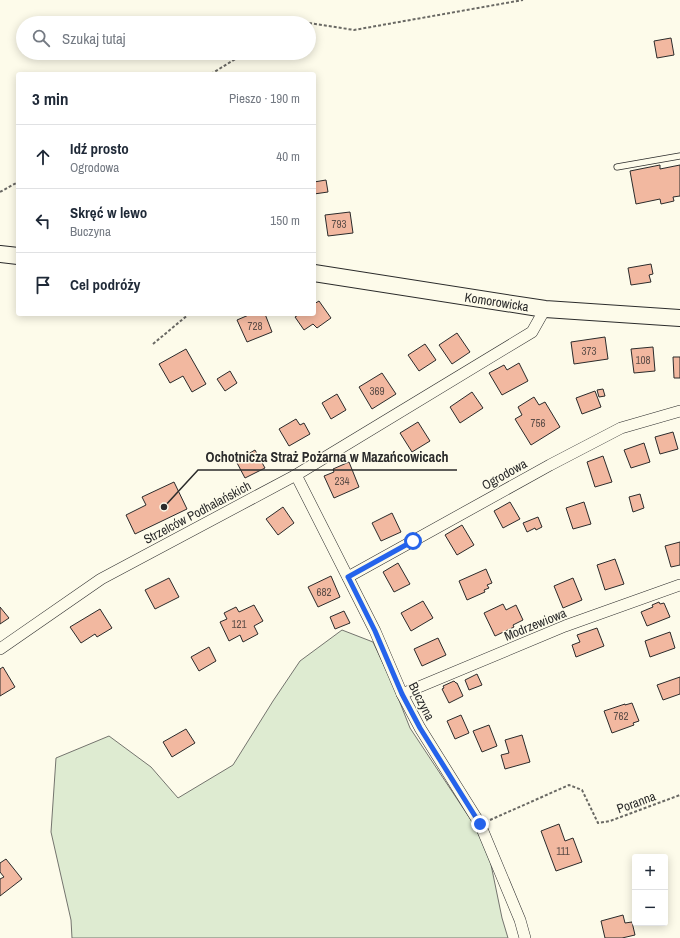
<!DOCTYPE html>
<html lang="pl">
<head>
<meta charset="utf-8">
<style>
  :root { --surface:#fff; --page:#f6f6f7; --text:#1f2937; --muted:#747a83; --line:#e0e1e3 }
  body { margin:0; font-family:"Archivo Narrow",sans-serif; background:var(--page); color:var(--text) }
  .controls { position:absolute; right:12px; bottom:12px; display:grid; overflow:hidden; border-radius:4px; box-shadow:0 2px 10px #0003 }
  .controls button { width:36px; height:36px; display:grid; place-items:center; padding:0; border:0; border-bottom:1px solid var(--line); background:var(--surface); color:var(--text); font:20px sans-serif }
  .stop { position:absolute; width:12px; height:12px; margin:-9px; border:3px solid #2563eb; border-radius:50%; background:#fff }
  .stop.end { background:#2563eb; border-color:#fff; box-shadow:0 1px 4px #0008 }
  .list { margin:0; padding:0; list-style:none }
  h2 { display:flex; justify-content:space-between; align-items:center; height:52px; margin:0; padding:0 16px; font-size:17px }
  h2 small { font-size:13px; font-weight:400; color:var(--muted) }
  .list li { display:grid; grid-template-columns:26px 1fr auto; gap:12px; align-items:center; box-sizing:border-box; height:64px; padding:0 16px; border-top:1px solid var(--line) }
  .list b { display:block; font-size:15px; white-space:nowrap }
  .list p { margin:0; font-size:13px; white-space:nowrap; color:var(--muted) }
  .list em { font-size:13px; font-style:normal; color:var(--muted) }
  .icon { flex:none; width:22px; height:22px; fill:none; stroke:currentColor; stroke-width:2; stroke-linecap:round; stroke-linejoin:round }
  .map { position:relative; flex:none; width:680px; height:938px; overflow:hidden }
  .search { position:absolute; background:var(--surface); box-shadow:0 2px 10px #0003; left:16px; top:16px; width:300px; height:44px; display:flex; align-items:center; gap:10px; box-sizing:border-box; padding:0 14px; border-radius:22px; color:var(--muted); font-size:15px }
  .panel { position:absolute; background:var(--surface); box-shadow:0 2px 10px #0003; left:16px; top:72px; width:300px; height:244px; border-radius:4px }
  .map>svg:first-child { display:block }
  .green { fill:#deebd1; stroke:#74746e }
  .building { fill:#f2b8a0; stroke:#2b2b2b }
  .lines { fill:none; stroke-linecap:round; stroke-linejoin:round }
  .lane-casing { stroke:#2b2b2b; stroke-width:7 }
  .street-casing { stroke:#2b2b2b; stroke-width:12 }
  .secondary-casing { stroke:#2b2b2b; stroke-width:18 }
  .path { stroke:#6a6964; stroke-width:2; stroke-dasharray:3 2; stroke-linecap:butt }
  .lane { stroke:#fdfbea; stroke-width:5.5 }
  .street { stroke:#fdfbea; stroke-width:11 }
  .secondary { stroke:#fdfbea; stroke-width:16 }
  .route { stroke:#2563eb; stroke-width:5 }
  .labels { text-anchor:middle; stroke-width:3; stroke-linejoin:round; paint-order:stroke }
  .number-label { font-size:11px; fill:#5d4e48 }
  .street-label { font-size:13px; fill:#2b2b2b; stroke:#fdfbea }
  .leader { fill:none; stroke:#2b2b2b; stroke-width:1.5 }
  .callout-dot { fill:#2b2b2b; stroke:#fdfbea; stroke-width:1.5 }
  .callout-label { font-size:14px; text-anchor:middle; font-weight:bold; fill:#2b2b2b; stroke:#fdfbea; stroke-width:3; stroke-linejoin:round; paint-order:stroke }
</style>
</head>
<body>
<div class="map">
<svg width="680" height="938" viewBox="0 0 680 938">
  <rect width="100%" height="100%" fill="#fdfbea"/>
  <polygon class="green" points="342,630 373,642 393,685 410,728 473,823 489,855 502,918 508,938 72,938 71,920 51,832 56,758 109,736 151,767 178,798 233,765 273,701 300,661"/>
  <g class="building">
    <polygon points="671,38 674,55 657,58 654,41"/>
    <polygon points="660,165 660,169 680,165 680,196 673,197 674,201 661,204 660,199 636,204 630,171"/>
    <polygon points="326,180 328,192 314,194 314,182"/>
    <polygon points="350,212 353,233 328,236 325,215"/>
    <polygon points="651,264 653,274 649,275 651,282 631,285 628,268"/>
    <polygon points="319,301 331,318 317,328 313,324 304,330 295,317 300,314 314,314 314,304"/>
    <polygon points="251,314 265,314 272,332 247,342 237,320"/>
    <polygon points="457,333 470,352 452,364 439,345"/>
    <polygon points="605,337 608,359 574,364 571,342"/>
    <polygon points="425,344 436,360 419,371 408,355"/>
    <polygon points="653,347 655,371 634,373 631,349"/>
    <polygon points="186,349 206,384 192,392 183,376 170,383 159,364"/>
    <polygon points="673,357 680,357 680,378 674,378"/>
    <polygon points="519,363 528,381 502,395 489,373 504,365 507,370"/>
    <polygon points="230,371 237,383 225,391 217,379"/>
    <polygon points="382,373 396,394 372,409 359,387"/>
    <polygon points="603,389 605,396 599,397 597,390"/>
    <polygon points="595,391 601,407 582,414 576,398"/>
    <polygon points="472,392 483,408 460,423 450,407"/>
    <polygon points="337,394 346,410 331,419 322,403"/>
    <polygon points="534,397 539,405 545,402 560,427 531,445 515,419 522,415 518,407"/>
    <polygon points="296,419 300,425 304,423 310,434 289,446 279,429"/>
    <polygon points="418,422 430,441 412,452 400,433"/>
    <polygon points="673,432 678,449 660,454 655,437"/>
    <polygon points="644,443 650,462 631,468 624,450"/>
    <polygon points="255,450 265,468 245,478 236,461"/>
    <polygon points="603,456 612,482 595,487 587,462"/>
    <polygon points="349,462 359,487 334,498 324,476 334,472 333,469"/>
    <polygon points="174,482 187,509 135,534 126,515 146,505 142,497"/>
    <polygon points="640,494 644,508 633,512 629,497"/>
    <polygon points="510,502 520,519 503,528 494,511"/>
    <polygon points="584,502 591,524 573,529 566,508"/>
    <polygon points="283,507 294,523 278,535 266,519"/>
    <polygon points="392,513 401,532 381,541 372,523"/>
    <polygon points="538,517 542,527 536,530 535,528 527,532 523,523"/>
    <polygon points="462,525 474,545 457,555 445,535"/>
    <polygon points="680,542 680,565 671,567 665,546"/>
    <polygon points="615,559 624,584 605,590 597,565"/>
    <polygon points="398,563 410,584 394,592 383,572"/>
    <polygon points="486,569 492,583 487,585 489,588 484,590 485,592 467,600 459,581"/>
    <polygon points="331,576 340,597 318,607 308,587"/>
    <polygon points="169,578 179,597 155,609 145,590"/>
    <polygon points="573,578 582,600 563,608 554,586"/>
    <polygon points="423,601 433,618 411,631 401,613"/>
    <polygon points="659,602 660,604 664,603 670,617 647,626 641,612 653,607 652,605"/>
    <polygon points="503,604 506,610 516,605 523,620 513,625 514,627 495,636 484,613"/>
    <polygon points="254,605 263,621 254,626 258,634 243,642 240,635 229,641 220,622 227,619 224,613 236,607 239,612"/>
    <polygon points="0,607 9,618 0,624"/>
    <polygon points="100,609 112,628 97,637 95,634 81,643 70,627"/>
    <polygon points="344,611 350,623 335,629 330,617"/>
    <polygon points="597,628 604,646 576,657 572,645 580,642 577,635"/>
    <polygon points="670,632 675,648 650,657 645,641"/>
    <polygon points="438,638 446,655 422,666 414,649"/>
    <polygon points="209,647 216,661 199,671 191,657"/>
    <polygon points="3,667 15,687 0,696 0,669"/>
    <polygon points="477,674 482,685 469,690 465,680"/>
    <polygon points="680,677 680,694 663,700 657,685"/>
    <polygon points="454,681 456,683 457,683 463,696 449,703 442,689 444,688 443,686"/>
    <polygon points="632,703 639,721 633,723 634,725 612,733 604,711 625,704 625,705"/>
    <polygon points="461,715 469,733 455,739 447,721"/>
    <polygon points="489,725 497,746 482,752 473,731"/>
    <polygon points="186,729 195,743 172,757 163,742"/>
    <polygon points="522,735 530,762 505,769 501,755 509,753 505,740"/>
    <polygon points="559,824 565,841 573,838 582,862 556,871 541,831"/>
    <polygon points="6,859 22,879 0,896 0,879 4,877 0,872 0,863"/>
    <polygon points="623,915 625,923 632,922 635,935 622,938 605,938 601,921"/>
  </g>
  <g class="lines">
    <g class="lane-casing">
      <polyline id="lane" points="617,167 680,156"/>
    </g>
    <g class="street-casing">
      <g id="street">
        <polyline points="296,475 375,631 402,694 420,728 480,824 520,920 525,938"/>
        <polyline points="348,577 550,465 621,428 680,411"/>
        <polyline points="0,649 101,579 296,475 532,332 545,309"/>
        <polyline points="402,694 565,626 680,585"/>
      </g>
    </g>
    <g class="secondary-casing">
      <g id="secondary">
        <polyline points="0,254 18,256"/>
        <path id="s1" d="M 314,273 L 545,309 L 680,318"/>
      </g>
    </g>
    <g class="path">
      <polyline points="301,23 308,23"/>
      <polyline points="309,23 354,30 523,0"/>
      <polyline points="211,74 245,53"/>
      <polyline points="0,192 18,182"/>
      <polyline points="153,344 189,314"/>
      <polyline points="490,820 569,785 582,790 598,823 610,821 680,795"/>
    </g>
    <use href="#lane" class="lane"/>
    <use href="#street" class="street"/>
    <use href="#secondary" class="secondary"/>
  </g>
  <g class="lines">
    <polyline class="route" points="413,541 348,577 375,631 402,694 420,728 480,824"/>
  </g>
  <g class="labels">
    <g class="number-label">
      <text x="339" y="228">793</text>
      <text x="255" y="330">728</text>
      <text x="589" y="355">373</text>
      <text x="643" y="364">108</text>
      <text x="377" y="395">369</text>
      <text x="538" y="427">756</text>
      <text x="342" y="485">234</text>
      <text x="324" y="596">682</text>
      <text x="239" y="628">121</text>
      <text x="621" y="720">762</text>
      <text x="563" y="855">111</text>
    </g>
    <g class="street-label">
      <text dy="5" stroke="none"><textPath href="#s1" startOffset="185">Komorowicka</textPath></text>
      <text transform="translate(504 474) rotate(-29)" y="5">Ogrodowa</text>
      <text transform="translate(197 512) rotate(-28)" y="5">Strzelców Podhalańskich</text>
      <text transform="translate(535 624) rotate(-22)" y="5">Modrzewiowa</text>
      <text transform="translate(422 701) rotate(63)" y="5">Buczyna</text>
      <text transform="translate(636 802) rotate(-20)" y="5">Poranna</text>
    </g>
  </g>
  <path class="leader" d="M164 507L198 470H457"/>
  <circle class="callout-dot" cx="164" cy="507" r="4"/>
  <g class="callout-label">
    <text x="327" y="462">Ochotnicza Straż Pożarna w Mazańcowicach</text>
  </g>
</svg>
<div class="controls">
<button>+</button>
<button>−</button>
</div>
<div class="stop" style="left:413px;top:541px"></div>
<div class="stop end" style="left:480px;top:824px"></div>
<div class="search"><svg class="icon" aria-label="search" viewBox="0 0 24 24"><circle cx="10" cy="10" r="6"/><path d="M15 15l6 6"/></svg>Szukaj tutaj</div>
<section class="panel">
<h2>3 min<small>Pieszo · 190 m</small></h2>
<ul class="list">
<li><svg class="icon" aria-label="ahead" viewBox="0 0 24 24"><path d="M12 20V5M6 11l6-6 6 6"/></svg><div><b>Idź prosto</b><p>Ogrodowa</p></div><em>40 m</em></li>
<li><svg class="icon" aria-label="left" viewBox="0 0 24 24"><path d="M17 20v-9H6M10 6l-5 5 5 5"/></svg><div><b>Skręć w lewo</b><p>Buczyna</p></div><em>150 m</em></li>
<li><svg class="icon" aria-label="arrive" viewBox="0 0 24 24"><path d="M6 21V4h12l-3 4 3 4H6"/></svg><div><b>Cel podróży</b></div></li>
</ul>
</section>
</div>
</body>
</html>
